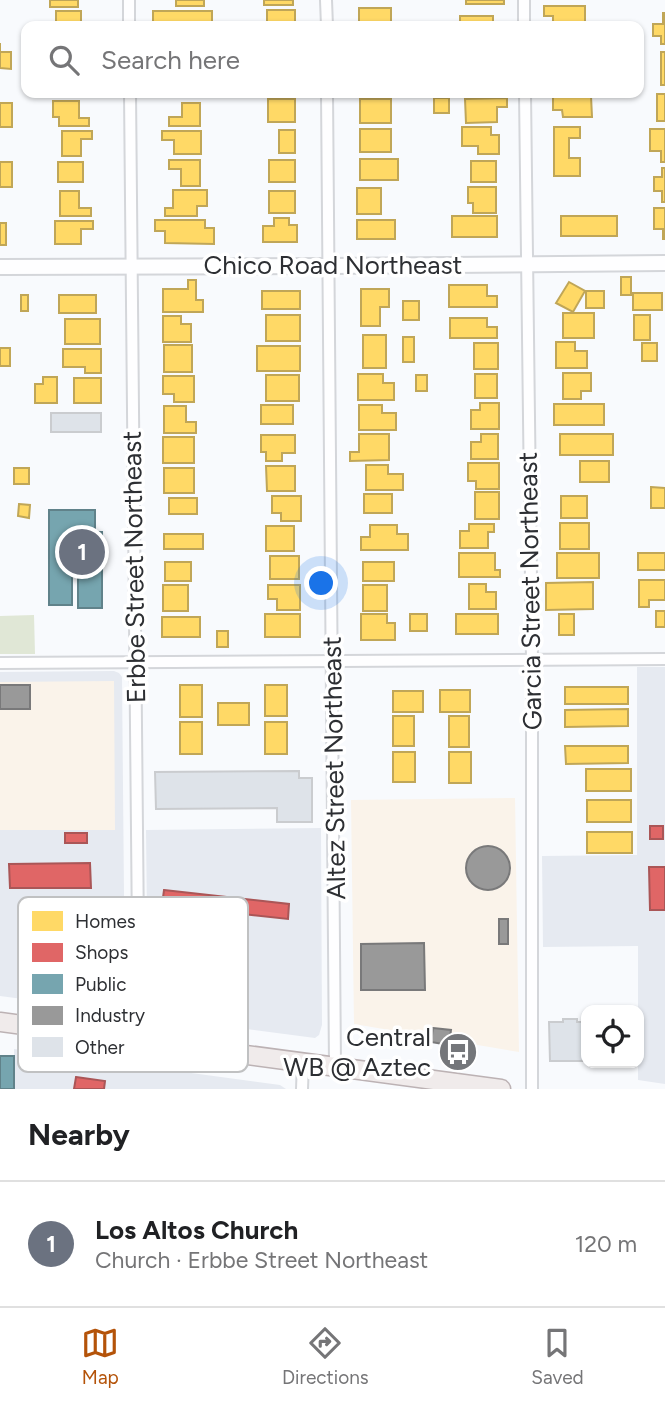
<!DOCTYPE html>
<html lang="en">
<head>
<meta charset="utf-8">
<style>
  :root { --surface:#fff; --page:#f2f2f2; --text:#202124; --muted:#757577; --line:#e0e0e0; --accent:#b45309 }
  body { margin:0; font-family:Figtree,sans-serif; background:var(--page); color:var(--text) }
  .controls { position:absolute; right:21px; bottom:21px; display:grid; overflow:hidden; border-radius:14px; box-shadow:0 2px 5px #0004 }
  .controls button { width:63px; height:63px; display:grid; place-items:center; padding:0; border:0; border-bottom:2px solid var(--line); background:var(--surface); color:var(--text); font:35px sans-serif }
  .you { position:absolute; left:322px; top:584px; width:24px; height:24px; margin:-18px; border:5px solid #fff; border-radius:50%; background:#1a73e8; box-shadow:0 0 0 10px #1a73e833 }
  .badge { display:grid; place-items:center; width:46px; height:46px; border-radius:50%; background:var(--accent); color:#fff; font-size:23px; font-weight:700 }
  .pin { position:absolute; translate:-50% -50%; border:4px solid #fff; box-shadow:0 2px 7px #0006 }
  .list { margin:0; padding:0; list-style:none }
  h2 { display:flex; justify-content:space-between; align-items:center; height:91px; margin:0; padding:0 28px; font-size:30px }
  h2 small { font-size:23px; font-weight:400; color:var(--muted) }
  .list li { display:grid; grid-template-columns:46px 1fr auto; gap:21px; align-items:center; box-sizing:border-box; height:126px; padding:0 28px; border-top:2px solid var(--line) }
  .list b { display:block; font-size:26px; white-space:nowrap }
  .list p { margin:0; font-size:23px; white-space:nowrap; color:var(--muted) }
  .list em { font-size:23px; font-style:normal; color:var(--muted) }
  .icon { flex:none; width:38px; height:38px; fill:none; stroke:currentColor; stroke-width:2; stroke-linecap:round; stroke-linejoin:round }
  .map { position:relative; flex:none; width:665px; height:1089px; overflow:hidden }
  .search { position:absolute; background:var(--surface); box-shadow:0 2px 5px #0004; left:21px; right:21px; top:21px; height:77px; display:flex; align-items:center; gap:18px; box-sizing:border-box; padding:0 24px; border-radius:14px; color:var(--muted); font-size:26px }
  .sheet { height:217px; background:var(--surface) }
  nav { display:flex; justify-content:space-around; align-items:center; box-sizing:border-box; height:98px; border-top:2px solid var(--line); background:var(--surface); font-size:19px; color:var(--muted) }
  nav a { display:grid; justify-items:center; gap:4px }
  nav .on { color:var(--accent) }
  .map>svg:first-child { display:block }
  .built { fill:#e6eaf1 }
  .industrial { fill:#faf3ea }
  .green { fill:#e0e7d6 }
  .homes { fill:#ffd966; stroke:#c0a657; stroke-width:2 }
  .shops { fill:#e06666; stroke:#aa5657; stroke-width:2 }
  .public { fill:#76a5af; stroke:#60828a; stroke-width:2 }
  .industry { fill:#999; stroke:#79797a; stroke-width:2 }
  .building { fill:#dee3e9; stroke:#cacccf; stroke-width:2 }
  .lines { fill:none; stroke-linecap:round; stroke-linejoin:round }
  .minor-casing { stroke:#d4d6da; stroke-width:14 }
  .tertiary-casing { stroke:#d4d6da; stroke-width:18 }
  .primary-casing { stroke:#bcb2b4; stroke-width:21 }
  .minor { stroke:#fefeff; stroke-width:10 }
  .tertiary { stroke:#fefeff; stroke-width:14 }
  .primary { stroke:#f0ebeb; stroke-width:18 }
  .labels { text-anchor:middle; stroke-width:7; stroke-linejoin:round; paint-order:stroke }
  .street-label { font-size:26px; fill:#2d2f33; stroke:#fff }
  .poi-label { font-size:26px; fill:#2d2f33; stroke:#fff; text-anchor:end }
  .key { fill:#fff; stroke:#c0c1c2; stroke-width:2 }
  .key-label { font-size:19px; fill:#2d2f33 }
</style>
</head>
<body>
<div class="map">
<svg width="665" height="1089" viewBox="0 0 665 1089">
  <rect width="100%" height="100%" fill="#f8fafd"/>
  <g class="built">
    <polygon points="637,667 665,667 665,1084 638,1080 638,946 543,947 542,856 637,855"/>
    <polygon points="114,671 119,673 122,677 125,1002 121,1009 114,1011 0,996 0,672"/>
    <polygon points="321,828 322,1025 319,1035 315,1038 155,1017 150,1012 148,1005 146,830"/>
    <polygon points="14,1049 280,1085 286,1089 14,1089"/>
  </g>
  <g class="industrial">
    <polygon points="114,681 115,830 0,830 0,682"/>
    <polygon points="515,798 519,1052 354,1024 351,800"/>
  </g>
  <polygon class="green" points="34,615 35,654 0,654 0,616"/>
  <g class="homes">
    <rect x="50" y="0" width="28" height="7"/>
    <rect x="176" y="0" width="28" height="6"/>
    <rect x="264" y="0" width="29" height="5"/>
    <rect x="466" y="0" width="38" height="4"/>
    <polygon points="544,6 585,6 585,23 577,23 577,26 553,26 553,16 544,16"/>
    <rect x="359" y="8" width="32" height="18"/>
    <rect x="267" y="10" width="28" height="16"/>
    <rect x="56" y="11" width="25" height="15"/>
    <rect x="153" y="11" width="59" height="15"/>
    <polygon points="663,13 665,13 665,44 661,44 661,36 653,36 653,24 663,24"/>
    <rect x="460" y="16" width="33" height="10"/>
    <polygon points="0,43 0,52 11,52 11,69 0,68"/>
    <rect x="661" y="52" width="4" height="33"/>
    <rect x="657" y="94" width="8" height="27"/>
    <polygon points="553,96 591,96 592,117 563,117 562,110 553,110"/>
    <rect x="434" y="98" width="15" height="15"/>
    <polygon points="507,98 507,107 497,107 497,122 466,123 465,99"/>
    <rect x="268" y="99" width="27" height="23"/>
    <rect x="360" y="99" width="31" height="24"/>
    <polygon points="53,101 79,101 79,118 89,118 89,126 59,126 59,117 53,117"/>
    <rect x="0" y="103" width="12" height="24"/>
    <polygon points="182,103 200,103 200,126 169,126 169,117 182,117"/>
    <polygon points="462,127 491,127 491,135 499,135 499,154 478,154 478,146 462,146"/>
    <polygon points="554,127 580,127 580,138 569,138 569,158 580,158 580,176 554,176"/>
    <rect x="360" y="129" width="31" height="23"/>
    <polygon points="650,129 665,129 665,162 661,162 661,151 650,151"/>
    <rect x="279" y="130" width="16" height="23"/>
    <polygon points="62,131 92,131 92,139 81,139 81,156 62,156"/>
    <polygon points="162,131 201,131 201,154 174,154 174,140 162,140"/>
    <rect x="360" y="159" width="38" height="21"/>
    <polygon points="169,160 200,160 200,186 181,186 181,169 169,169"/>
    <rect x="269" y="160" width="26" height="22"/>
    <rect x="471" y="161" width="25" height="21"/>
    <rect x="0" y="162" width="12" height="25"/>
    <rect x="58" y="162" width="25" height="20"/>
    <polygon points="662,168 665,168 665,202 662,202 662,191 654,191 654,177 662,177"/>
    <polygon points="468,187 496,187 496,213 473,213 473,203 468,203"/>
    <rect x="357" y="188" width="24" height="26"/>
    <polygon points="173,190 207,190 207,206 197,206 197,216 165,216 165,208 173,208"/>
    <polygon points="60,191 79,191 79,208 91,208 91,216 60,216"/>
    <rect x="269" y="191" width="26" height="22"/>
    <polygon points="654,208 665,208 665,239 663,239 663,229 654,229"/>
    <rect x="452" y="216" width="45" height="21"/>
    <rect x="561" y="216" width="56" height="20"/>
    <polygon points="274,218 289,218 289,225 297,225 297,242 263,242 263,226 274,226"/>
    <polygon points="155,220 205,220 205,228 214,228 214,244 165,243 165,231 155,231"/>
    <rect x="357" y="220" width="38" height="19"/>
    <polygon points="55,221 93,221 93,229 81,229 81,244 55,244"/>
    <rect x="0" y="223" width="6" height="22"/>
    <rect x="621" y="277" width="10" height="18"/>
    <polygon points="188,280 196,280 196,300 203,300 203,312 163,312 163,289 188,289"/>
    <polygon points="569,282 585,291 573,312 556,303"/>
    <polygon points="449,285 487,285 487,296 497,296 497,307 449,307"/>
    <polygon points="361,289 389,289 389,307 380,307 380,326 361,326"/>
    <rect x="262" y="291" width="38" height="18"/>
    <rect x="586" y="291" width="18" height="17"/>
    <rect x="633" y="293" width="29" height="17"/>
    <rect x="21" y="295" width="7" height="16"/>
    <rect x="59" y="295" width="37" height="18"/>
    <rect x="403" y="301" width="16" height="19"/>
    <rect x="563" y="313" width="31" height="25"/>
    <rect x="266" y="315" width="34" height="26"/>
    <rect x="634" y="315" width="16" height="25"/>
    <polygon points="163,316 181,316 181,324 191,324 191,342 163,342"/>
    <polygon points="450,318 487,318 487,327 497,327 497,338 450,338"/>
    <rect x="65" y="319" width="35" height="25"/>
    <rect x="363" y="335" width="23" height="33"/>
    <rect x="403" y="337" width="11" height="25"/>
    <polygon points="556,342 575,342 575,351 587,351 587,368 556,368"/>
    <rect x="474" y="343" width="24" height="26"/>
    <rect x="642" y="343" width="15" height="18"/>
    <rect x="164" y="345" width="28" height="27"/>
    <rect x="257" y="346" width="43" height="25"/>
    <rect x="0" y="348" width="10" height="18"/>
    <polygon points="63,349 101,349 101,373 85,373 85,367 63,367"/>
    <polygon points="563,373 591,373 591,391 581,391 581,399 563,399"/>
    <polygon points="358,374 383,374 383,383 394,383 394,400 358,400"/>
    <rect x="475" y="374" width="22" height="24"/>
    <rect x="266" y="375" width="33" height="26"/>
    <rect x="416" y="375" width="11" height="16"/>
    <polygon points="163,376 194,376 194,402 174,402 174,394 163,394"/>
    <polygon points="43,377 57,377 57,403 35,403 35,384 43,384"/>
    <rect x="74" y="378" width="27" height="25"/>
    <polygon points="480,403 499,403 499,429 471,429 471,410 480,410"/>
    <rect x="554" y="404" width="50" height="21"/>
    <rect x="261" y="405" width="32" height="19"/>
    <polygon points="359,405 382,405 382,413 396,413 396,430 359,430"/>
    <polygon points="164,406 186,406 186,422 196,422 196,433 164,433"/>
    <polygon points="359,434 389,434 389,460 350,461 350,452 359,452"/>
    <polygon points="481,434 498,434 498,459 471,459 471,442 481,442"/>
    <rect x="560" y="434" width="53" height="21"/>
    <polygon points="261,435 295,435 295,453 282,453 282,461 266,461 266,452 261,452"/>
    <rect x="163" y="437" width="31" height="26"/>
    <rect x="580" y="461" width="29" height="21"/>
    <polygon points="468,463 499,463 499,489 476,489 476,481 468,481"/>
    <polygon points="366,465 388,465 388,474 403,474 403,490 366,490"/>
    <polygon points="266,466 295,466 295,491 267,491"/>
    <rect x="14" y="468" width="15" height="16"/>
    <rect x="164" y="468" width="30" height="25"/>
    <polygon points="651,487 665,488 665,508 651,508"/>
    <rect x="475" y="492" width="24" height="27"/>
    <rect x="364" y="494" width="28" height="19"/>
    <polygon points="272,496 301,496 301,521 281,521 281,513 272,513"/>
    <rect x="561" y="496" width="26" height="22"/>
    <rect x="169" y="498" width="28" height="16"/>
    <polygon points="19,504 30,505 29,518 18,516"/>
    <rect x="560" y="523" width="29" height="26"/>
    <polygon points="469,524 494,524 494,532 488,532 488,548 460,548 460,531 469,531"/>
    <polygon points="370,525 397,525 397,534 408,534 408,550 361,550 361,537 370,537"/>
    <rect x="266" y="526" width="28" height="25"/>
    <rect x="164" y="534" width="39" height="15"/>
    <polygon points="459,553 495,553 495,570 500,570 500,577 459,577"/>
    <rect x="557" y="553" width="42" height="25"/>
    <rect x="638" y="553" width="27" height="17"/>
    <rect x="270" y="556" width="29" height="23"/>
    <rect x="165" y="562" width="26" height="19"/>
    <rect x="363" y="562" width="31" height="19"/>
    <polygon points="639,580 665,580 665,600 649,600 649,607 639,607"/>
    <polygon points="593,582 593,609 546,610 546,583"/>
    <polygon points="469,584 486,584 486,592 496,592 496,609 469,609"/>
    <rect x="163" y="585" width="25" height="26"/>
    <polygon points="268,585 300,585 300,610 277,610 277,599 268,599"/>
    <rect x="363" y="585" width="24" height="26"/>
    <rect x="656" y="611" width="9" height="16"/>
    <rect x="265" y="614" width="35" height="23"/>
    <polygon points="361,614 387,614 387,623 395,623 395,640 361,640"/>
    <rect x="410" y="614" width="17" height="17"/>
    <rect x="456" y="614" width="42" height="20"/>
    <rect x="559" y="614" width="15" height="21"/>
    <rect x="162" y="617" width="38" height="20"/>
    <rect x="217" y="631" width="11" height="16"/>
    <rect x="180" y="685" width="22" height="32"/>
    <rect x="265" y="685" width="22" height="31"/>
    <rect x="565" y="687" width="63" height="17"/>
    <rect x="440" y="690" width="30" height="22"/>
    <rect x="393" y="691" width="30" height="21"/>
    <rect x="218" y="703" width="31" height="22"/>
    <polygon points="628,709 628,726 565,727 565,710"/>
    <rect x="393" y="716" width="21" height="30"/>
    <rect x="449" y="716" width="20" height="31"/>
    <rect x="180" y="722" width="22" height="32"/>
    <rect x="265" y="722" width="22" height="32"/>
    <polygon points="565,746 628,746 628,763 566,764"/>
    <rect x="393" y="752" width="22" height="30"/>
    <rect x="449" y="752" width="22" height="31"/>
    <rect x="586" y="769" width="45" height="22"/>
    <rect x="587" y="800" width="44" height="22"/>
    <rect x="587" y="832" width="45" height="21"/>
  </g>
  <g class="shops">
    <rect x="650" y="826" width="13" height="13"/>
    <rect x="65" y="833" width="22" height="10"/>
    <polygon points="90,863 91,888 10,888 9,864"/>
    <polygon points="649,867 665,867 665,910 650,910"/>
    <polygon points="164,890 289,904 288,919 162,905"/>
    <polygon points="76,1077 105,1081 104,1089 74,1089"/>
  </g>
  <g class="public">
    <polygon points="49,510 95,510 95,532 102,532 102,608 78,608 78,570 72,570 72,605 49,605"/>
    <rect x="0" y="1056" width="14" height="33"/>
  </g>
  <g class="industry">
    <rect x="0" y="685" width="30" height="24"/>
    <circle cx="488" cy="868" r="22"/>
    <rect x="499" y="919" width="9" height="25"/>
    <polygon points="424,943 425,990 361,990 361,944"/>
    <polygon points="433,1028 451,1030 449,1045 431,1042"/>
  </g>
  <g class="building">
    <rect x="51" y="413" width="50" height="19"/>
    <polygon points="299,771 299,778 312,778 312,822 277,822 277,808 156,809 155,772"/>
    <polygon points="563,1019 577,1019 577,1022 586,1022 586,1061 550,1061 549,1022 563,1022"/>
  </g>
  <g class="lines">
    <g class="minor-casing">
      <g id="minor">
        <polyline points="129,0 129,26"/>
        <polyline points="326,0 327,26"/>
        <polyline points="524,0 524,26"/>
        <polyline points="130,93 139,1042"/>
        <polyline points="327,93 335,1066"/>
        <polyline points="525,93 532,661 532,1089"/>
        <polyline points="0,663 665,659"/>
        <polyline points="302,1089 303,1062"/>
      </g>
    </g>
    <g class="tertiary-casing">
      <polyline id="tertiary" points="0,267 328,266 665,263"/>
    </g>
    <g class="primary-casing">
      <polyline id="primary" points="0,1022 501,1089"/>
    </g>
    <use href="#minor" class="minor"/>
    <use href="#tertiary" class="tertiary"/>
    <use href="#primary" class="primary"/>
  </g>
  <defs>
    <g id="bus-disc" transform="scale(2.0125)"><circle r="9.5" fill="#74767a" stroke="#fff"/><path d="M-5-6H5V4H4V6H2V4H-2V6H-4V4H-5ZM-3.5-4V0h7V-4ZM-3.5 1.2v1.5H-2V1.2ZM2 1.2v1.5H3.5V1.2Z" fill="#fff"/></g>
  </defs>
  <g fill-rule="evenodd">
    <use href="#bus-disc" x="458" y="1052"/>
  </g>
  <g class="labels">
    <g class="street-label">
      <text x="333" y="274">Chico Road Northeast</text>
      <text transform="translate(134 567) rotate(-91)" y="9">Erbbe Street Northeast</text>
      <text transform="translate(530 591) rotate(-91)" y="9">Garcia Street Northeast</text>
      <text transform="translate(334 768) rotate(-91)" y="9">Altez Street Northeast</text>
    </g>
    <g class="poi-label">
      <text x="431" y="1046">Central<tspan x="431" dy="30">WB @ Aztec</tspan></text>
    </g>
  </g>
  <rect x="18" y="897" width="230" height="175" rx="10" class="key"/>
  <rect x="32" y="911" width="31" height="20" fill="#ffd966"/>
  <rect x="32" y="943" width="31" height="19" fill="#e06666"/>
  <rect x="32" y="974" width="31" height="20" fill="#76a5af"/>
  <rect x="32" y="1006" width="31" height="19" fill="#999"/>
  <rect x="32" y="1037" width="31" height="20" fill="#dee3e9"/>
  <g class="key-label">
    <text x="75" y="928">Homes</text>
    <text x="75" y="959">Shops</text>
    <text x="75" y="991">Public</text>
    <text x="75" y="1022">Industry</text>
    <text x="75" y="1054">Other</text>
  </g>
</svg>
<div class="controls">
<button><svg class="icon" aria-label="locate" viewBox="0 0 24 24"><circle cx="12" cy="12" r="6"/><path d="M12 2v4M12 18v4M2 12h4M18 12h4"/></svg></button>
</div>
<div class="you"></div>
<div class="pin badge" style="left:82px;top:552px;background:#6b7280">1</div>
<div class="search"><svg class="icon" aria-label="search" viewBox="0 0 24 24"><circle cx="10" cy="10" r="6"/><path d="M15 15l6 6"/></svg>Search here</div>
</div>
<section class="sheet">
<h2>Nearby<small></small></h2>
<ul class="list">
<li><span class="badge" style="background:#6b7280">1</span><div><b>Los Altos Church</b><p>Church · Erbbe Street Northeast</p></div><em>120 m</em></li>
</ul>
</section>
<nav>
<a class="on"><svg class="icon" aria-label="map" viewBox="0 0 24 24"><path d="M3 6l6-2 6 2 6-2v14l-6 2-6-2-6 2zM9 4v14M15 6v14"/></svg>Map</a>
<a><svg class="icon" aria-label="directions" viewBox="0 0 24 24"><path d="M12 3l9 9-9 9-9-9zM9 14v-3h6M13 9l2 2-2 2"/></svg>Directions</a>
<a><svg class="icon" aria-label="saved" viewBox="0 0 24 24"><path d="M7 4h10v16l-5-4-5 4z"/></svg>Saved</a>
</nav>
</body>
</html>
